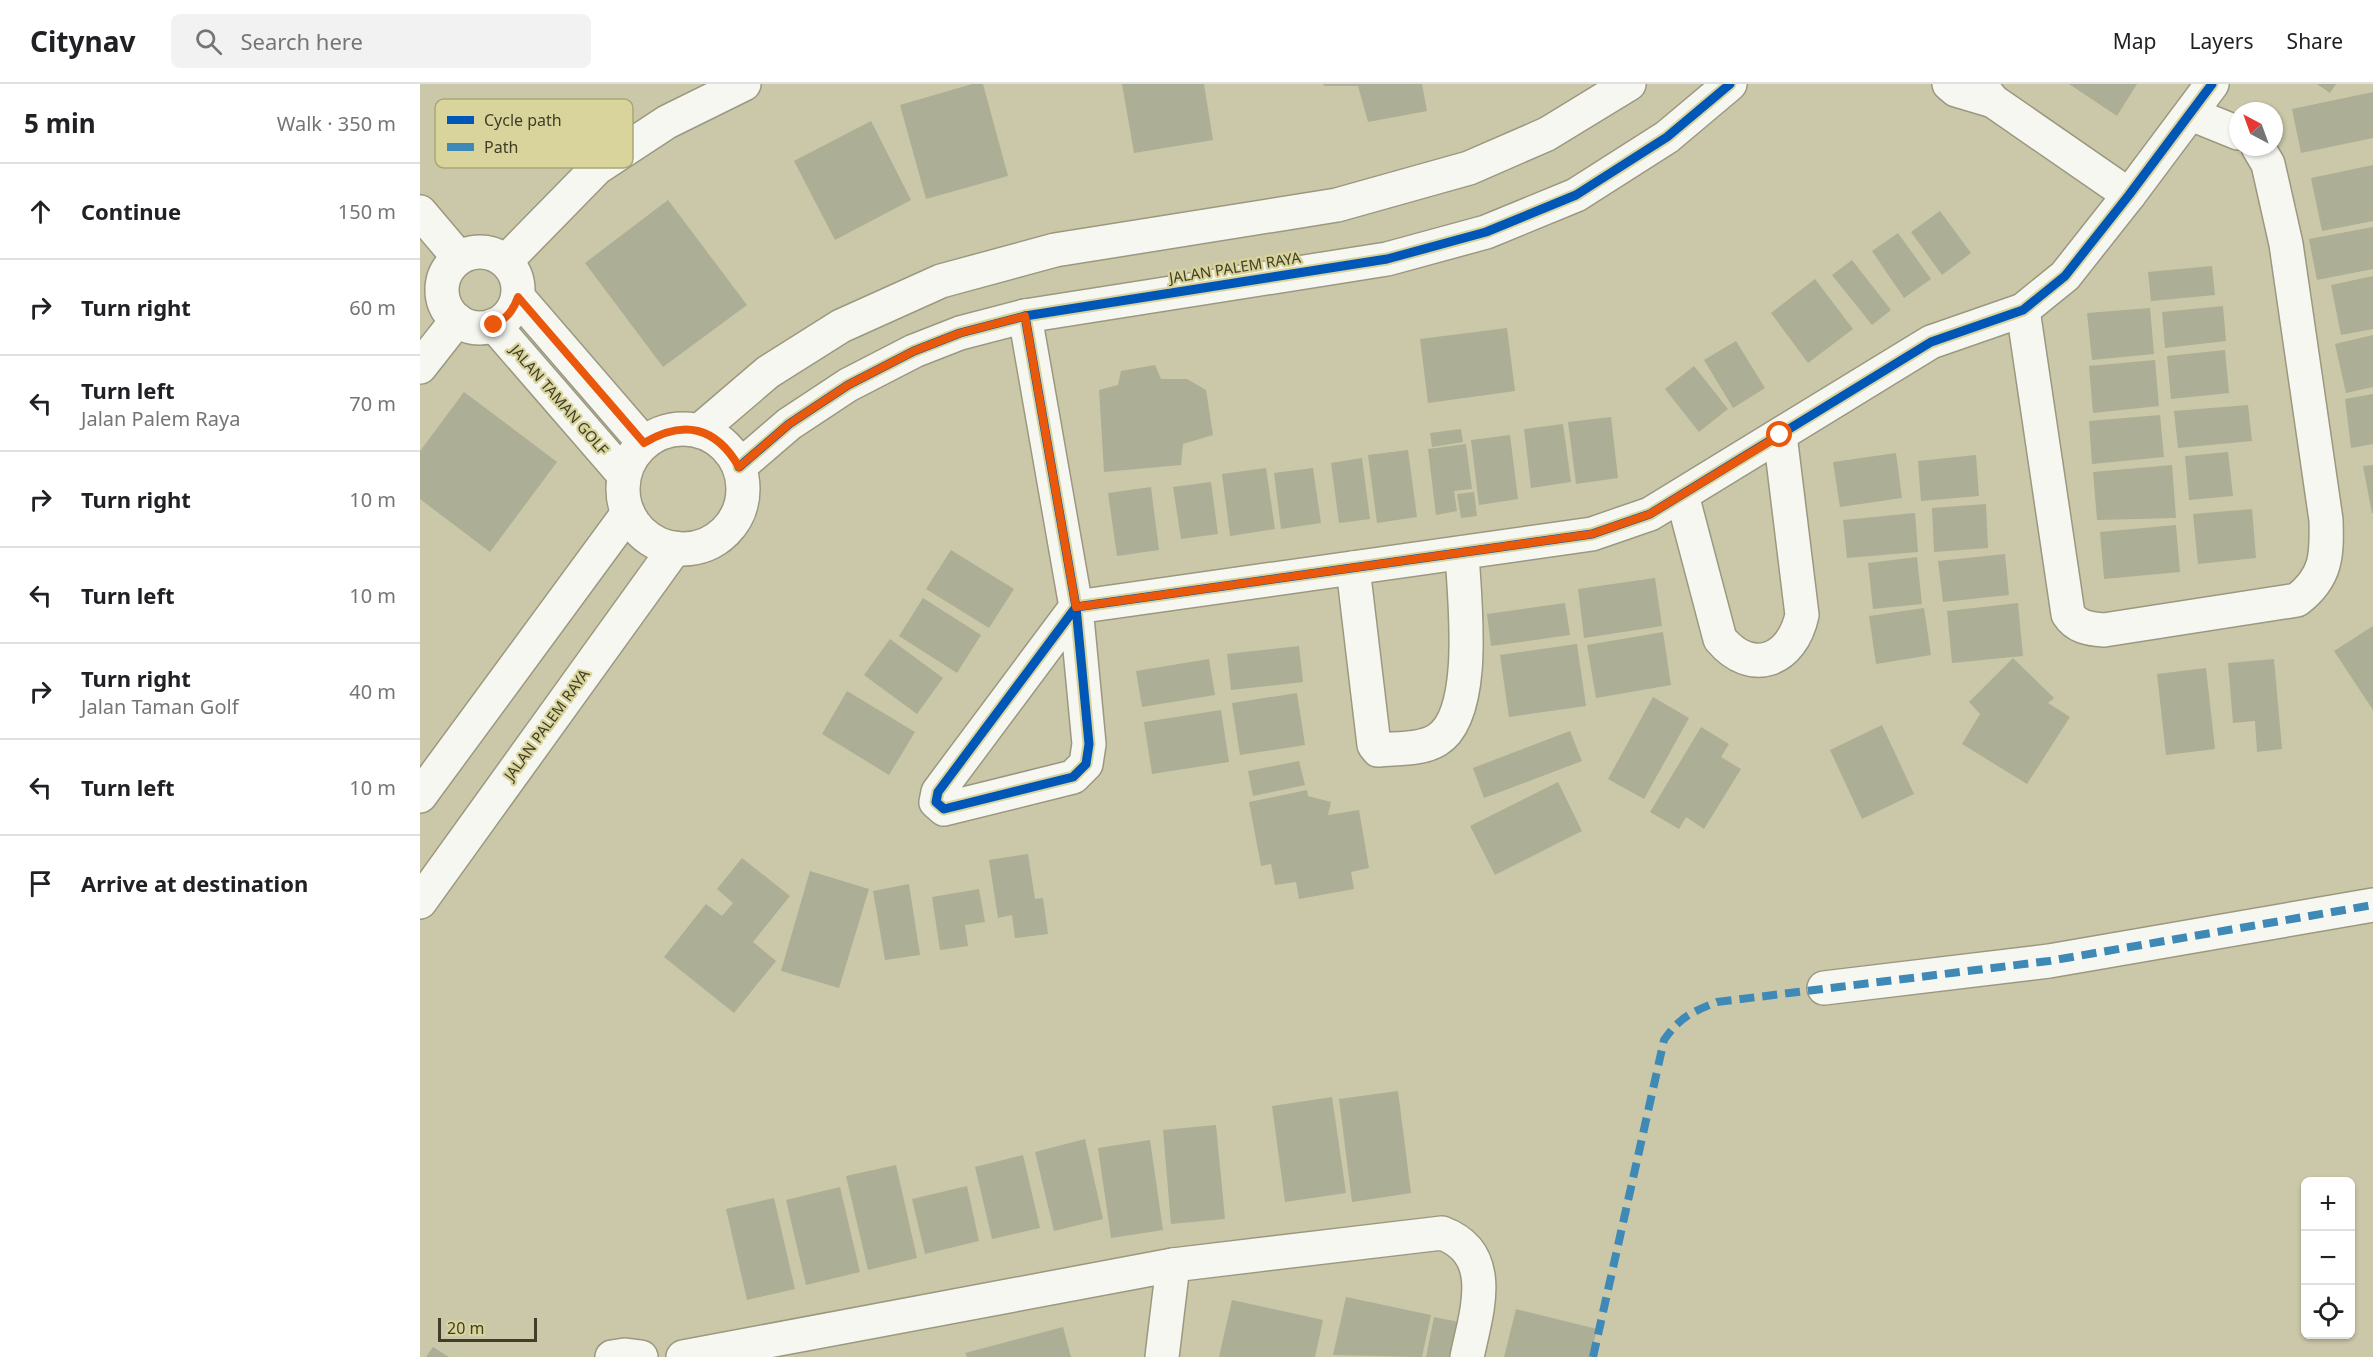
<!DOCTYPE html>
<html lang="en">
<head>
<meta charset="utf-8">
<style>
  :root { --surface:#fff; --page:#f2f2f2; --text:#202124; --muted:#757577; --line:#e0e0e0 }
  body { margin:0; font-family:"Noto Sans",sans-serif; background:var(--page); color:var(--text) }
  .controls { position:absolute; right:18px; bottom:18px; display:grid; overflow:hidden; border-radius:9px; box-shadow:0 2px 4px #0004 }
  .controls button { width:54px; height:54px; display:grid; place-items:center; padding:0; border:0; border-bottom:2px solid var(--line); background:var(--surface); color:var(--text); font:30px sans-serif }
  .compass { position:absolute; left:1809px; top:18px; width:54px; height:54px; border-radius:50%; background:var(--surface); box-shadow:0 2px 4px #0004; rotate:319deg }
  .scale { position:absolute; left:18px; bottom:15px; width:99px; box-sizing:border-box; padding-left:6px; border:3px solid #403e27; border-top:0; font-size:16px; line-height:21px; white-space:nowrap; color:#403e27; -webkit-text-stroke:4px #d9d49b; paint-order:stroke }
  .stop { position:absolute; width:18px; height:18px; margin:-14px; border:4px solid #ea580c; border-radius:50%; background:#fff }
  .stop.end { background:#ea580c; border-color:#fff; box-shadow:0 2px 6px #0008 }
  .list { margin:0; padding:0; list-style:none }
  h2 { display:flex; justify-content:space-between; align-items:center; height:78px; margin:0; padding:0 24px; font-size:26px }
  h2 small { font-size:20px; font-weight:400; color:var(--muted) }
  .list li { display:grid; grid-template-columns:39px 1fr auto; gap:18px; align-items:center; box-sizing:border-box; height:96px; padding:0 24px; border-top:2px solid var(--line) }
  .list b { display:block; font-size:22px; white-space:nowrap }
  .list p { margin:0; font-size:20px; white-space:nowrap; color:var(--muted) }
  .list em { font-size:20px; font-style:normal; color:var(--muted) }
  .icon { flex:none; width:33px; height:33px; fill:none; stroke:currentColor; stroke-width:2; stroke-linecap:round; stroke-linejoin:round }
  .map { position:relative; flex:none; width:1953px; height:1273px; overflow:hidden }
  header { display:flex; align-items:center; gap:36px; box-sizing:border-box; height:84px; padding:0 30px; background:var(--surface); border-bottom:2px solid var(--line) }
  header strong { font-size:28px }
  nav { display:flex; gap:33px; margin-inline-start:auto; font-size:21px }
  .search { width:420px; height:54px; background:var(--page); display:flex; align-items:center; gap:15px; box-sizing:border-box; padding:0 21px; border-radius:9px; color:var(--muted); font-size:22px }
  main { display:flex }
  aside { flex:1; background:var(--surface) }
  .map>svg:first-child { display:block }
  .building { fill:#acae95 }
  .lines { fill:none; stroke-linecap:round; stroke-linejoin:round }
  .minor-casing { stroke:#9b9880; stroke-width:36 }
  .minor { stroke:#f7f7f2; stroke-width:33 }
  .quiet { stroke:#3f89b7; stroke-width:8; stroke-dasharray:15 8; stroke-linecap:butt }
  .cycleway-casing { stroke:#d9d49b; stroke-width:13 }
  .cycleway { stroke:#0057b8; stroke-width:9 }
  .route { stroke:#ea580c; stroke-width:8 }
  .labels { text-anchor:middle; stroke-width:4.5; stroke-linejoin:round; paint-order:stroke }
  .street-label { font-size:15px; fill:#403e27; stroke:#d9d49b }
  .key { fill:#d9d49b; stroke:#aba778; stroke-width:1.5 }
  .key-label { font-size:16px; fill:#403e27 }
</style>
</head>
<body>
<header>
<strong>Citynav</strong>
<div class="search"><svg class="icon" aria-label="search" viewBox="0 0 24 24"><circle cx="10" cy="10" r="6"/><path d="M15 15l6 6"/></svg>Search here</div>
<nav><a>Map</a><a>Layers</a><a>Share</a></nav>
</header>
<main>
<aside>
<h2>5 min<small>Walk · 350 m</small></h2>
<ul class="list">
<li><svg class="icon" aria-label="ahead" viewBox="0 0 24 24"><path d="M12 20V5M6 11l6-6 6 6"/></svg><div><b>Continue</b></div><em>150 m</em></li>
<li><svg class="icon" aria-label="right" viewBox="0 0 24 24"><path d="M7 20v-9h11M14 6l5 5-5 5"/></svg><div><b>Turn right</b></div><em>60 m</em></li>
<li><svg class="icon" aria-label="left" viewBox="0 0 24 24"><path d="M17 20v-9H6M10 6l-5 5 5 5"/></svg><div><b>Turn left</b><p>Jalan Palem Raya</p></div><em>70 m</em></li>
<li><svg class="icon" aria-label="right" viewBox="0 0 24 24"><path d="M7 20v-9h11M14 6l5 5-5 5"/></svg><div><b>Turn right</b></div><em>10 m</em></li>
<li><svg class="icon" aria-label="left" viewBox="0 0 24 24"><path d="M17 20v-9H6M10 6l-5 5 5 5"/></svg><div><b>Turn left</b></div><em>10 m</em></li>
<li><svg class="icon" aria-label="right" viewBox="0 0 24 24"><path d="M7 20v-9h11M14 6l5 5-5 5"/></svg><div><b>Turn right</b><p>Jalan Taman Golf</p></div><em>40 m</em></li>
<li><svg class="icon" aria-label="left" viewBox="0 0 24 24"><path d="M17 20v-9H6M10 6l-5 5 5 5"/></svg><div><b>Turn left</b></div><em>10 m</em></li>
<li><svg class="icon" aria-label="arrive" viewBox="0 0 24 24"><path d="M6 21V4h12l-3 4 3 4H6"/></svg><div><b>Arrive at destination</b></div></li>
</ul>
</aside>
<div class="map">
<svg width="1953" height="1273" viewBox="0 0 1953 1273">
  <rect width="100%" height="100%" fill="#cbc8a9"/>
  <g class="building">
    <polygon points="552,0 563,0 588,92 506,115 480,21"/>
    <polygon points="702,0 784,0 793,56 714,69"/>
    <polygon points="903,0 1002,0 1007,27 948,38 938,2 904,2"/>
    <polygon points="1649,0 1717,0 1697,32"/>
    <polygon points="1897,0 1916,0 1910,9"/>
    <polygon points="1953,8 1953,54 1881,69 1872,25"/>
    <polygon points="451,37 491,116 415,156 374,77"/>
    <polygon points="1953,81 1953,137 1902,147 1891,94"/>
    <polygon points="248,116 327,221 243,283 165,179"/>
    <polygon points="1520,127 1551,169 1522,191 1491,148"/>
    <polygon points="1953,143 1953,185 1897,196 1889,155"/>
    <polygon points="1478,149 1511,195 1484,214 1452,167"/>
    <polygon points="1432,176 1471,226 1452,241 1412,191"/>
    <polygon points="1792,182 1795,211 1731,217 1728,188"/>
    <polygon points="1953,192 1953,245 1921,251 1911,201"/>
    <polygon points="1395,195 1433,245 1388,279 1351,229"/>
    <polygon points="1803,222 1806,257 1745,264 1742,228"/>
    <polygon points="1730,224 1734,270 1672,276 1667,229"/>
    <polygon points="1087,244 1095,307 1008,319 1000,255"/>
    <polygon points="1953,251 1953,303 1926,309 1915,260"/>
    <polygon points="1316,257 1345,304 1313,324 1284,276"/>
    <polygon points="1805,266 1809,309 1751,315 1747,272"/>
    <polygon points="1735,276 1739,322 1673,329 1669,282"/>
    <polygon points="735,281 741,295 767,295 786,306 793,351 763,360 761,381 684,388 679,306 698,301 701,287"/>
    <polygon points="1274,282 1308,325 1279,348 1245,305"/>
    <polygon points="44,308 137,378 70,468 0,415 0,367"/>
    <polygon points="1953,310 1953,360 1931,364 1925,315"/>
    <polygon points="1828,321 1832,357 1758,364 1754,327"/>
    <polygon points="1740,331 1744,373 1672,380 1669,337"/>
    <polygon points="1191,333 1198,394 1156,400 1148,338"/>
    <polygon points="1143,340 1151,398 1111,404 1104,345"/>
    <polygon points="1041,345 1043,358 1012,363 1010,349"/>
    <polygon points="1090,351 1098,415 1059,421 1051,356"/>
    <polygon points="1046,360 1052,405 1034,407 1037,427 1016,431 1008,365"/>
    <polygon points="988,366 997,433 957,439 948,371"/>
    <polygon points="1808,368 1813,412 1769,416 1765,372"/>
    <polygon points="1476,369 1482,414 1420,423 1413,378"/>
    <polygon points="1556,371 1559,412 1501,417 1498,377"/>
    <polygon points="942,374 950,435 919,439 911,379"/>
    <polygon points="1752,381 1756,434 1677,436 1673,388"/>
    <polygon points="1953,381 1953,429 1952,429 1943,382"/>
    <polygon points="846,384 855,445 810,452 802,390"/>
    <polygon points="893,384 901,439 861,445 854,389"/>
    <polygon points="791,398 798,450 761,455 753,403"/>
    <polygon points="731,403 739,466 697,472 688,409"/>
    <polygon points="1054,408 1057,432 1041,434 1037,410"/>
    <polygon points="1566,420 1568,464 1514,468 1512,424"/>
    <polygon points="1832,425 1836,474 1778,480 1773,430"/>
    <polygon points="1495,429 1498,468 1427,474 1423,436"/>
    <polygon points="1756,441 1760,488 1684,495 1680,448"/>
    <polygon points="531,466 594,505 569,544 506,505"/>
    <polygon points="1585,470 1589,511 1523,518 1518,477"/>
    <polygon points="1497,473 1502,520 1453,525 1448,479"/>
    <polygon points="1235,494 1242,542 1164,554 1158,505"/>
    <polygon points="503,514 561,551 537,589 479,552"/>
    <polygon points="1145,519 1150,551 1071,562 1067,530"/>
    <polygon points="1598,519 1603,572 1532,579 1527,527"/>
    <polygon points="1504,524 1511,571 1456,580 1449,532"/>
    <polygon points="1953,542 1953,626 1914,567"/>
    <polygon points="1243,548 1251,601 1176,614 1167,561"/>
    <polygon points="470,555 523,594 497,630 444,591"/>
    <polygon points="1157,560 1166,622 1089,633 1080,571"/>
    <polygon points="879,562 883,598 811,606 807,570"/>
    <polygon points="1593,574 1634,614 1628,619 1650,633 1607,700 1542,660 1560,630 1549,618"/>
    <polygon points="789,575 795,611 722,623 716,587"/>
    <polygon points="1854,575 1862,665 1837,668 1835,637 1813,639 1808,579"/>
    <polygon points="1786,584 1795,665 1746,671 1737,590"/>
    <polygon points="427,607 495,648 469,691 402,650"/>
    <polygon points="877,609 885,661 820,671 812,619"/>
    <polygon points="1233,613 1269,634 1224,715 1188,695"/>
    <polygon points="801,626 809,678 732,690 724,638"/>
    <polygon points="1462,641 1494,710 1442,735 1410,666"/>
    <polygon points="1281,643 1309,660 1301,673 1321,685 1284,745 1266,733 1259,745 1230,728"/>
    <polygon points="1150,647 1162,677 1064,714 1053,684"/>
    <polygon points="879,677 885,701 833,712 828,687"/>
    <polygon points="1138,698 1162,747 1075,791 1050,742"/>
    <polygon points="887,706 888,712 911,718 908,731 939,726 949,784 931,788 934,805 879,815 876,798 855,801 851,780 841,782 829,718"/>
    <polygon points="608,770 615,815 623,814 628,850 595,854 592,831 578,834 569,776"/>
    <polygon points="322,774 370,812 333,858 356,877 314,929 244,873 286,820 302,832 313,819 297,805"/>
    <polygon points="390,787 449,805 419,904 361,887"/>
    <polygon points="489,800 500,871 465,876 453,807"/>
    <polygon points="559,805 565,838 545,841 548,862 520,866 512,813"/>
    <polygon points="978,1007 991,1109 932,1118 919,1015"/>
    <polygon points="912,1013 926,1109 865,1118 852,1022"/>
    <polygon points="796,1041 805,1135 751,1140 743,1046"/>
    <polygon points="665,1055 683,1135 634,1147 615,1068"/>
    <polygon points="730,1056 743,1146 691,1154 678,1064"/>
    <polygon points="603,1071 620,1144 572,1155 555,1083"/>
    <polygon points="476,1081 497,1174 448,1186 426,1092"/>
    <polygon points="547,1102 559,1157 505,1170 492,1115"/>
    <polygon points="420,1103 440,1188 386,1201 366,1116"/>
    <polygon points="354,1114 375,1205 327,1216 306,1125"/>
    <polygon points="926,1213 1011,1231 1002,1273 913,1271"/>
    <polygon points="812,1216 903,1236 895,1273 799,1273"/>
    <polygon points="1096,1225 1177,1245 1170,1273 1084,1273"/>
    <polygon points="1014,1233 1039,1238 1031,1273 1006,1273"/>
    <polygon points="643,1243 651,1273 547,1273 545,1269"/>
    <polygon points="13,1263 29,1273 6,1273"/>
  </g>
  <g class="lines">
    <g class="minor-casing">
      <g id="minor">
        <polyline points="1529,0 1536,6 1573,17"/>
        <polyline points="1559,0 1573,17 1709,111"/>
        <polyline points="1771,30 1818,49"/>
        <polyline points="0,128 39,174"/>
        <circle cx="60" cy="206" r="38"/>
        <polyline points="86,177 177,84 247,38 324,0"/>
        <polyline points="98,213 224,359"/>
        <path d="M 1603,226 L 1648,530 C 1656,543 1669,545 1684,546 L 1877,516 C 1907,493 1907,471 1906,436 L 1866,160 L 1848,80 L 1838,63"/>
        <polyline points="605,232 656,523 669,660 666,680 653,693 524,725 516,718 518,708 656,523 1172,450 1230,430 1511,258 1603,226 1645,192 1709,111 1792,0"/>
        <polyline points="74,241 204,391"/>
        <polyline points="0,283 37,236"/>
        <circle cx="263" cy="405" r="60"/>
        <polyline points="279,347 348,288 421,242 521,197 635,166 917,121 1049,84 1127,50 1209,0"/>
        <polyline points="319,383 369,340 428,301 494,267 540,249 605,232 967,175 1066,148 1156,111 1247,53 1310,0"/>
        <path d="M 1262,411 L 1300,555 C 1332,593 1372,577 1382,531 L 1360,351"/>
        <path d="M 933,484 L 954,661 L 958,666 C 976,664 1001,666 1017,656 C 1059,630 1044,513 1042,469"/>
        <polyline points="0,712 208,429"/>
        <polyline points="0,818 255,464"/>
        <polyline points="1404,904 1629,877 1953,821"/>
        <polyline points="192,1273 205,1271 221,1273"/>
        <path d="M 263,1273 L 753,1181 L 1022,1149 C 1078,1170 1056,1229 1047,1273"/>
        <polyline points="742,1273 753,1181"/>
      </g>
    </g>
    <use href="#minor" class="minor"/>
    <path class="quiet" d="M 1173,1273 L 1244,956 C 1260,933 1272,928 1297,918 L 1629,877 L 1953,821"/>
    <g class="cycleway-casing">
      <g id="cycleway">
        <polyline points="605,232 656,523 669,660 666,680 653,693 524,725 516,718 518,708 656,523 1172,450 1230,430 1511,258 1603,226 1645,192 1709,111 1792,0"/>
        <polyline points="319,383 369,340 428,301 494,267 540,249 605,232 967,175 1066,148 1156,111 1247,53 1310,0"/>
      </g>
    </g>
    <use href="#cycleway" class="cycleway"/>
  </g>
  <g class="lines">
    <path class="route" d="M 74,241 C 87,234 93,227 98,213 L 224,359 C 264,335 296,343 319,383 L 369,340 L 428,301 L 494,267 L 540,249 L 605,232 L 656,523 L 1172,450 L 1230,430 L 1360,351"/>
  </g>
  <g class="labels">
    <g class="street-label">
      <text transform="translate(815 184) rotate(-9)" y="5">JALAN PALEM RAYA</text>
      <text transform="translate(139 316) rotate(49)" y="5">JALAN TAMAN GOLF</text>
      <text transform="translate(127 641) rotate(-54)" y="5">JALAN PALEM RAYA</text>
    </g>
  </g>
  <rect x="15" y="15" width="198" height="69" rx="9" class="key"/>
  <rect x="27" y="32" width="27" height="8" fill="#0057b8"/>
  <rect x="27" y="59" width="27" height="8" fill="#3f89b7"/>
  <g class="key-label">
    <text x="64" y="42">Cycle path</text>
    <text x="64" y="69">Path</text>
  </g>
</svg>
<div class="controls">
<button>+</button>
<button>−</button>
<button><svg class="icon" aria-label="locate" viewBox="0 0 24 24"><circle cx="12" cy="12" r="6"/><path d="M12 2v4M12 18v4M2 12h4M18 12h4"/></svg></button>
</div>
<svg class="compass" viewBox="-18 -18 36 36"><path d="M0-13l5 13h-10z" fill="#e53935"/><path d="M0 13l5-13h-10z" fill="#757577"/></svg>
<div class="scale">20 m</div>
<div class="stop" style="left:1360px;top:351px"></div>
<div class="stop end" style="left:74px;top:241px"></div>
</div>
</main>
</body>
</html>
